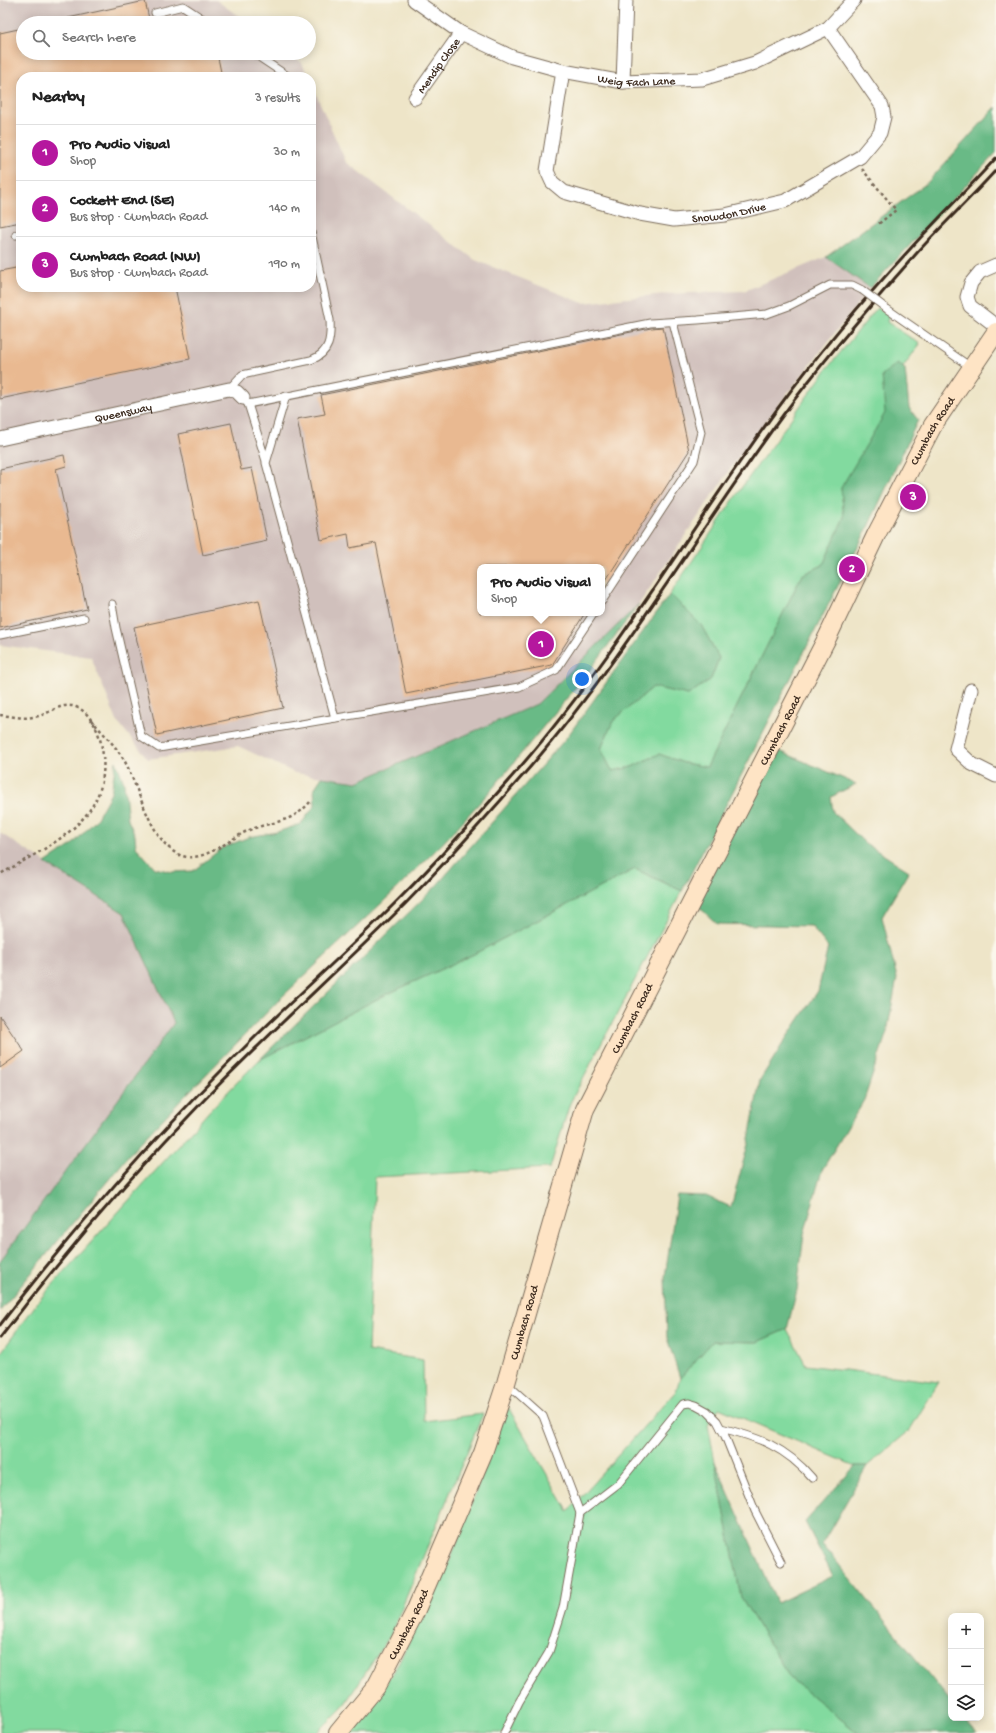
<!DOCTYPE html>
<html lang="en">
<head>
<meta charset="utf-8">
<style>
  :root { --surface:#fff; --page:#f6f6f6; --text:#222; --muted:#767676; --line:#e0e0e0; --accent:#b5179e }
  body { margin:0; font-family:"Gochi Hand",sans-serif; background:var(--page); color:var(--text) }
  .controls { position:absolute; right:12px; bottom:12px; display:grid; overflow:hidden; border-radius:8px; box-shadow:0 2px 10px #0003 }
  .controls button { width:36px; height:36px; display:grid; place-items:center; padding:0; border:0; border-bottom:1px solid var(--line); background:var(--surface); color:var(--text); font:20px sans-serif }
  .you { position:absolute; left:582px; top:679px; width:14px; height:14px; margin:-10px; border:3px solid #fff; border-radius:50%; background:#1a73e8; box-shadow:0 0 0 6px #1a73e833 }
  .badge { display:grid; place-items:center; width:26px; height:26px; border-radius:50%; background:var(--accent); color:#fff; font-size:13px; font-weight:700 }
  .pin { position:absolute; translate:-50% -50%; border:2px solid #fff; box-shadow:0 1px 4px #0006 }
  .popup { position:absolute; left:477px; top:564px; width:128px; height:52px; box-sizing:border-box; display:grid; place-content:center; border-radius:8px; background:var(--surface); filter:drop-shadow(0 1px 3px #0005); font-size:13px; white-space:nowrap; color:var(--muted) }
  .popup b { font-size:15px; color:var(--text) }
  .popup::after { content:''; position:absolute; left:50%; top:100%; margin-left:-8px; border:8px solid transparent; border-top-color:var(--surface) }
  .list { margin:0; padding:0; list-style:none }
  h2 { display:flex; justify-content:space-between; align-items:center; height:52px; margin:0; padding:0 16px; font-size:17px }
  h2 small { font-size:13px; font-weight:400; color:var(--muted) }
  .list li { display:grid; grid-template-columns:26px 1fr auto; gap:12px; align-items:center; box-sizing:border-box; height:56px; padding:0 16px; border-top:1px solid var(--line) }
  .list b { display:block; font-size:15px; white-space:nowrap }
  .list p { margin:0; font-size:13px; white-space:nowrap; color:var(--muted) }
  .list em { font-size:13px; font-style:normal; color:var(--muted) }
  .icon { flex:none; width:22px; height:22px; fill:none; stroke:currentColor; stroke-width:2; stroke-linecap:round; stroke-linejoin:round }
  .map { position:relative; flex:none; width:996px; height:1733px; overflow:hidden }
  .search { position:absolute; background:var(--surface); box-shadow:0 2px 10px #0003; left:16px; top:16px; width:300px; height:44px; display:flex; align-items:center; gap:10px; box-sizing:border-box; padding:0 14px; border-radius:22px; color:var(--muted); font-size:15px }
  .panel { position:absolute; background:var(--surface); box-shadow:0 2px 10px #0003; left:16px; top:72px; width:300px; height:220px; border-radius:16px }
  .map>svg:first-child { display:block }
  .industrial { fill:#d0c0bc; fill-rule:evenodd }
  .green { fill:#82da9f; stroke:#5e825e }
  .forest { fill:#69ba86; stroke:#527252 }
  .building { fill:#e9b991 }
  .lines { fill:none; stroke-linecap:round; stroke-linejoin:round }
  .lane-casing { stroke:#7a6b5a; stroke-width:9 }
  .street-casing { stroke:#7a6b5a; stroke-width:15 }
  .secondary-casing { stroke:#7a6b5a; stroke-width:20 }
  .path { stroke:#7a6b5a; stroke-width:2.5; stroke-dasharray:3 3; stroke-linecap:butt }
  .lane { stroke:#fff; stroke-width:7 }
  .street { stroke:#fff; stroke-width:13 }
  .secondary { stroke:#fee4c5; stroke-width:18 }
  .rail { stroke:#3b2a1e; stroke-width:3 }
  .lane-bridge-casing { stroke:#7a6b5a; stroke-width:9; stroke-linecap:butt }
  .lane-bridge { stroke:#fff; stroke-width:7 }
  .labels { text-anchor:middle; stroke-width:4; stroke-linejoin:round; paint-order:stroke }
  .street-label { font-size:12px; fill:#3b2a1e; stroke:#fbf7ec }
</style>
</head>
<body>
<div class="map">
<svg width="996" height="1733" viewBox="0 0 996 1733">
  <rect width="100%" height="100%" fill="#fbf7ec"/>
  <filter id="ink" filterUnits="userSpaceOnUse"><feTurbulence type="fractalNoise" baseFrequency=".025" numOctaves="2"/><feDisplacementMap in="SourceGraphic" scale="8" xChannelSelector="R" yChannelSelector="G"/><feConvolveMatrix kernelMatrix="1 2 1 2 8 2 1 2 1" color-interpolation-filters="sRGB"/></filter>
  <filter id="wash" filterUnits="userSpaceOnUse"><feTurbulence type="fractalNoise" baseFrequency=".012" numOctaves="4" result="noise"/><feDisplacementMap in="SourceGraphic" scale="16" xChannelSelector="R" yChannelSelector="G"/><feGaussianBlur stdDeviation="0.9" result="paint"/><feColorMatrix in="noise" values="0 0 0 0 0 0 0 0 0 0 0 0 0 0 0 0 0 1.4 0 .05"/><feComposite in="paint" operator="in"/></filter>
  <g filter="url(#wash)">
    <rect width="100%" height="100%" fill="#eee5c8"/>
    <g class="industrial">
      <path d="M 0,0 L 216,0 L 248,23 L 23,23 L 23,53 L 289,53 L 302,63 L 309,77 L 21,77 L 21,287 L 311,287 L 311,83 L 346,162 L 475,260 L 583,303 L 665,294 L 744,291 L 826,257 L 870,288 L 742,452 L 639,604 L 537,704 L 357,782 L 295,773 L 238,746 L 148,759 L 117,721 L 91,657 L 0,645 ZM 480,567 L 602,567 L 602,613 L 480,613 Z"/>
      <polygon points="0,833 124,913 174,1023 0,1261"/>
    </g>
    <g class="green">
      <polygon points="877,308 889,315 887,322 920,344 903,367 898,363 882,375 886,413 841,488 844,517 823,565 802,575 707,767 684,763 659,754 632,767 612,771 601,749 613,721 653,687 688,695 711,679 719,658 701,625 670,594 742,487 826,370"/>
      <polygon points="635,869 682,891 570,1103 550,1168 375,1177 368,1351 423,1360 424,1421 483,1414 390,1636 342,1708 317,1733 0,1733 0,1354 40,1299 212,1108 259,1060 381,997 474,954"/>
      <polygon points="787,1329 806,1365 939,1382 909,1431 867,1466 855,1466 719,1408 708,1425 741,1597 790,1678 858,1733 345,1733 393,1673 447,1568 508,1407 568,1511 676,1391 680,1378 713,1341 757,1342"/>
    </g>
    <g class="forest">
      <polygon points="996,107 996,153 870,288 826,257 927,183"/>
      <polygon points="898,363 905,369 909,408 918,420 866,531 682,891 635,869 474,954 381,997 259,1060 437,885 567,737 670,594 701,625 719,658 711,679 688,695 653,687 613,721 601,749 612,771 632,767 659,754 684,763 707,767 802,575 823,565 844,517 841,488 885,413 882,375"/>
      <polygon points="639,604 586,675 492,789 442,844 401,885 284,995 185,1096 136,1147 91,1201 0,1311 0,1261 174,1023 124,913 45,863 72,845 96,820 111,793 116,761 124,783 128,820 135,835 136,847 155,868 172,872 193,871 222,848 249,837 277,832 301,824 315,805 314,789 322,777 357,782 537,704"/>
      <polygon points="775,749 856,784 831,797 833,812 865,843 909,871 882,917 897,978 887,1032 864,1100 822,1170 804,1234 797,1290 787,1329 757,1342 713,1341 680,1378 667,1338 665,1277 677,1195 706,1196 731,1207 748,1144 760,1080 787,1037 818,991 828,947 811,926 717,924 696,904"/>
      <polygon points="715,1462 777,1603 833,1576 805,1522 855,1466 867,1466 822,1544 951,1702 951,1718 964,1718 977,1733 858,1733 790,1678 741,1597"/>
    </g>
    <g id="blocks">
      <g class="building">
        <polygon points="145,1 150,23 68,23 68,18"/>
        <polygon points="23,28 23,53 179,53 180,57 199,53 217,53 222,77 21,77 21,222 0,226 0,33"/>
        <polygon points="21,267 21,287 175,287 190,359 0,399 0,271"/>
        <polygon points="663,327 689,451 602,586 602,567 480,567 480,613 585,613 552,665 406,694 376,543 350,548 348,534 321,540 297,419 325,414 321,395 651,328"/>
        <polygon points="231,423 241,470 252,468 267,541 203,555 178,434"/>
        <polygon points="64,455 66,466 56,469 87,609 0,628 0,469"/>
        <polygon points="259,600 283,708 157,735 134,627"/>
        <polygon points="0,1016 24,1051 0,1068"/>
      </g>
    </g>
  </g>
  <g filter="url(#ink)">
    <use href="#blocks" fill-opacity="0" stroke="#7a6b5a" stroke-width="1"/>
    <g class="lines">
      <g class="lane-casing">
        <g id="lane">
          <polyline points="155,13 183,6 209,23"/>
          <polyline points="253,53 289,77"/>
          <polyline points="16,235 21,234"/>
          <polyline points="887,309 972,368"/>
          <path d="M 229,389 L 242,375 L 311,360 C 330,353 331,338 330,320 L 311,232"/>
          <polyline points="286,396 266,463 335,718"/>
          <polyline points="243,398 248,404 650,323 698,320 767,314 789,306 830,285 852,285 862,290"/>
          <polyline points="248,404 266,461"/>
          <polyline points="602,601 694,461 701,432 673,322"/>
          <polyline points="112,604 116,628 141,736 159,748 519,687 556,670 594,613"/>
          <polyline points="0,635 84,618"/>
          <path d="M 721,1428 C 758,1437 786,1447 812,1478"/>
          <polyline points="580,1513 618,1484 683,1404 689,1403 696,1405 707,1411 717,1421 725,1436 755,1511 781,1562"/>
          <polyline points="504,1733 519,1702 549,1652 563,1608 580,1513 543,1416 506,1383"/>
        </g>
      </g>
      <g class="street-casing">
        <g id="street">
          <path id="s1" d="M 414,0 L 461,33 L 512,57 L 563,71 L 623,82 L 702,79 L 755,63 L 828,28 L 854,0"/>
          <path id="s2" d="M 563,71 L 547,171 L 552,182 L 564,192 L 640,214 L 674,220 L 725,215 L 785,201 L 860,157 L 880,133 L 884,117 L 882,106 L 828,28"/>
          <polyline points="623,82 626,0"/>
          <path id="s3" d="M 415,98 L 461,33"/>
          <polyline points="996,265 980,272 971,283 967,297 970,306 996,326"/>
          <path id="s4" d="M 0,439 L 229,389 L 237,392 L 243,398"/>
          <polyline points="971,690 956,749 972,764 996,776"/>
        </g>
      </g>
      <g class="secondary-casing">
        <g id="secondary">
          <path id="s5" d="M 338,1733 L 376,1687 L 415,1612 L 483,1453 L 506,1383 L 585,1109 L 828,636 L 876,535 L 933,425 L 996,332"/>
        </g>
      </g>
      <g class="path">
        <polyline points="862,169 896,210 877,225"/>
        <path d="M 0,715 C 11,716 23,719 33,717 C 49,716 59,701 76,707 C 90,712 98,730 101,743 C 113,800 80,829 34,855 C 23,861 12,868 0,874"/>
        <path d="M 91,720 C 103,733 115,745 124,760 C 139,786 155,862 194,857 C 211,855 229,841 243,833 C 268,820 290,826 310,802"/>
      </g>
      <use href="#lane" class="lane"/>
      <use href="#street" class="street"/>
      <use href="#secondary" class="secondary"/>
      <g class="rail">
        <path d="M 0,1325 C 78,1223 164,1126 256,1036 C 304,989 354,945 401,897 C 443,855 482,811 521,766 C 617,655 691,527 778,408 C 819,352 864,299 911,248 C 939,217 968,189 996,158"/>
        <path d="M 0,1338 C 64,1254 133,1173 206,1098 C 271,1031 340,969 406,903 C 449,859 490,813 531,766 C 625,657 698,531 783,415 C 824,359 870,306 916,254 C 942,225 970,199 996,170"/>
      </g>
      <g class="lane-bridge-casing">
        <polyline id="lane-bridge" points="862,290 887,309"/>
      </g>
      <use href="#lane-bridge" class="lane-bridge"/>
    </g>
  </g>
  <g class="labels">
    <g class="street-label">
      <text dy="4" stroke="none"><textPath href="#s3" startOffset="40">Mendip Close</textPath></text>
      <text dy="4" stroke="none"><textPath href="#s1" startOffset="241">Weig Fach Lane</textPath></text>
      <text dy="4" stroke="none"><textPath href="#s2" startOffset="298">Snowdon Drive</textPath></text>
      <text dy="4" stroke="none"><textPath href="#s4" startOffset="126">Queensway</textPath></text>
      <text dy="4" stroke="none"><textPath href="#s5" startOffset="1438">Cwmbach Road</textPath></text>
      <text dy="4" stroke="none"><textPath href="#s5" startOffset="1102">Cwmbach Road</textPath></text>
      <text dy="4" stroke="none"><textPath href="#s5" startOffset="778">Cwmbach Road</textPath></text>
      <text dy="4" stroke="none"><textPath href="#s5" startOffset="454">Cwmbach Road</textPath></text>
      <text dy="4" stroke="none"><textPath href="#s5" startOffset="130">Cwmbach Road</textPath></text>
    </g>
  </g>
</svg>
<div class="controls">
<button>+</button>
<button>−</button>
<button><svg class="icon" aria-label="layers" viewBox="0 0 24 24"><path d="M12 4l9 5-9 5-9-5zM3 14l9 5 9-5"/></svg></button>
</div>
<div class="you"></div>
<div class="pin badge" style="left:541px;top:644px">1</div>
<div class="popup"><b>Pro Audio Visual</b>Shop</div>
<div class="pin badge" style="left:852px;top:569px">2</div>
<div class="pin badge" style="left:913px;top:497px">3</div>
<div class="search"><svg class="icon" aria-label="search" viewBox="0 0 24 24"><circle cx="10" cy="10" r="6"/><path d="M15 15l6 6"/></svg>Search here</div>
<section class="panel">
<h2>Nearby<small>3 results</small></h2>
<ul class="list">
<li><span class="badge">1</span><div><b>Pro Audio Visual</b><p>Shop</p></div><em>30 m</em></li>
<li><span class="badge">2</span><div><b>Cockett End (SE)</b><p>Bus stop · Cwmbach Road</p></div><em>140 m</em></li>
<li><span class="badge">3</span><div><b>Cwmbach Road (NW)</b><p>Bus stop · Cwmbach Road</p></div><em>190 m</em></li>
</ul>
</section>
</div>
</body>
</html>
